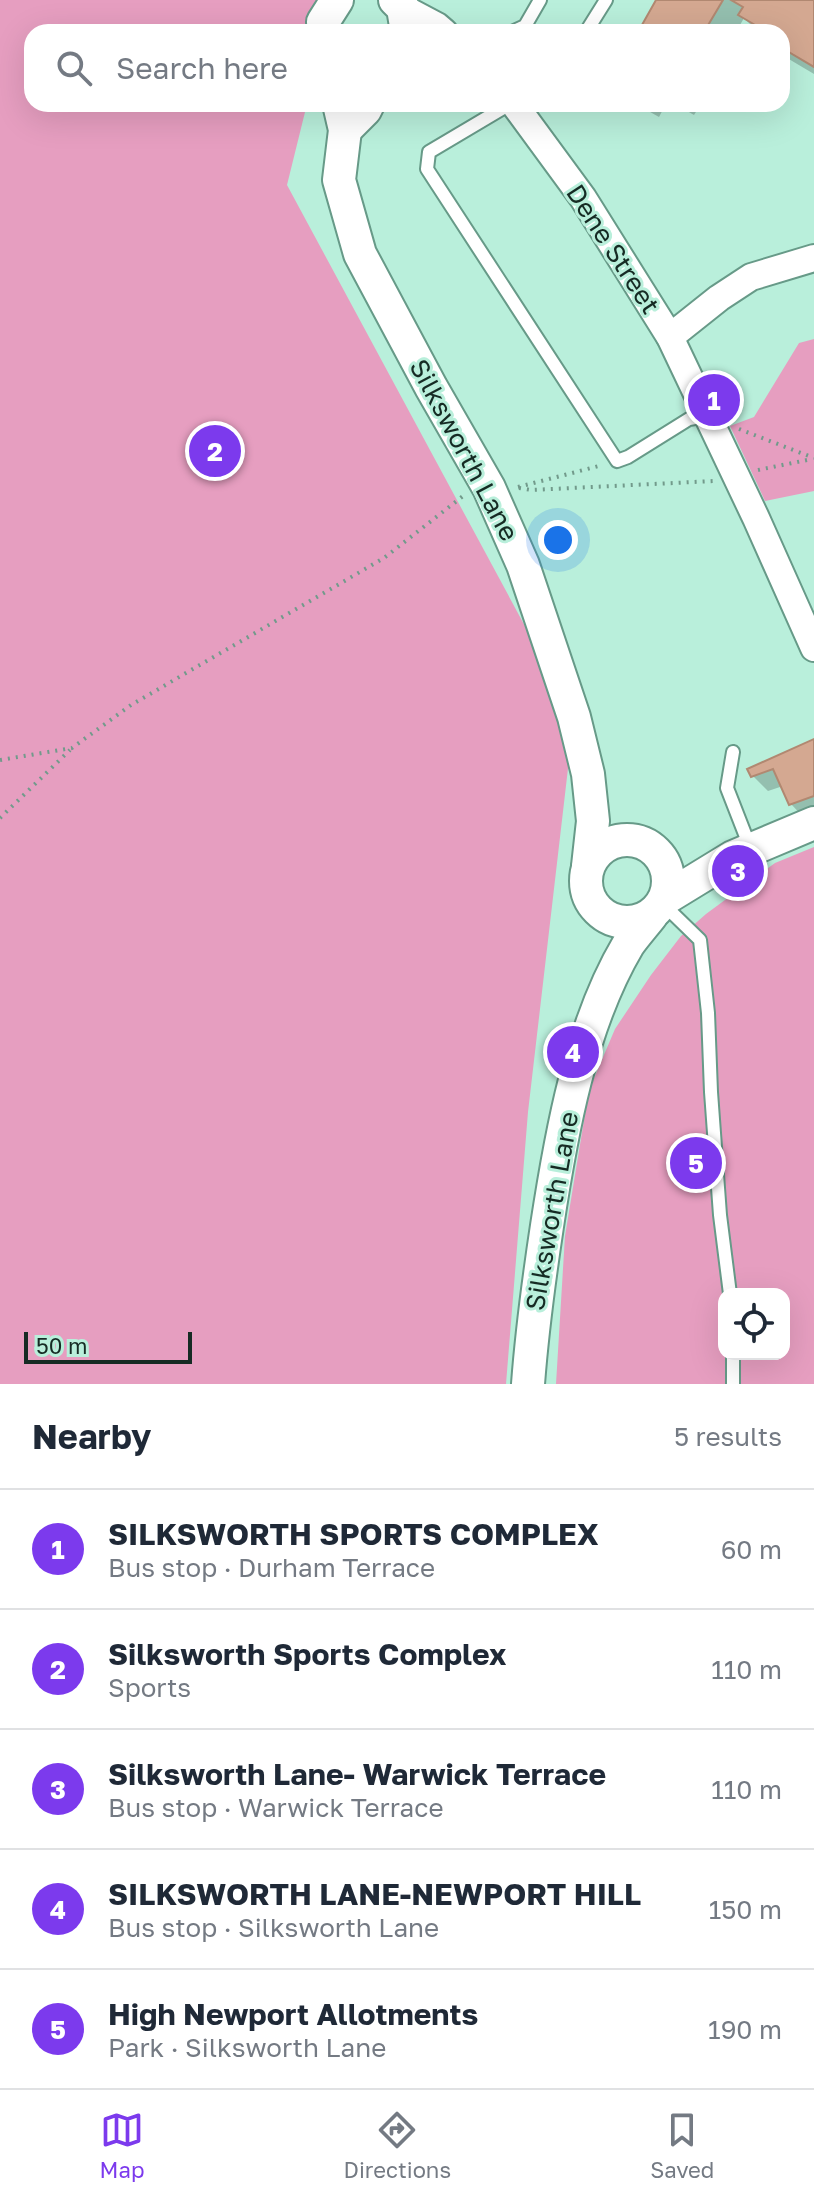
<!DOCTYPE html>
<html lang="en">
<head>
<meta charset="utf-8">
<style>
  :root { --surface:#fff; --page:#f6f6f7; --text:#1f2937; --muted:#747a83; --line:#e0e1e3; --accent:#7c3aed }
  body { margin:0; font-family:"Golos Text",sans-serif; background:var(--page); color:var(--text) }
  .controls { position:absolute; right:24px; bottom:24px; display:grid; overflow:hidden; border-radius:16px; box-shadow:0 8px 32px #0002 }
  .controls button { width:72px; height:72px; display:grid; place-items:center; padding:0; border:0; border-bottom:2px solid var(--line); background:var(--surface); color:var(--text); font:40px sans-serif }
  .scale { position:absolute; left:24px; bottom:20px; width:168px; box-sizing:border-box; padding-left:8px; border:4px solid #162b24; border-top:0; font-size:22px; line-height:28px; white-space:nowrap; color:#162b24; -webkit-text-stroke:6px #b9efdb; paint-order:stroke }
  .you { position:absolute; left:558px; top:540px; width:28px; height:28px; margin:-20px; border:6px solid #fff; border-radius:50%; background:#1a73e8; box-shadow:0 0 0 12px #1a73e833 }
  .badge { display:grid; place-items:center; width:52px; height:52px; border-radius:50%; background:var(--accent); color:#fff; font-size:26px; font-weight:700 }
  .pin { position:absolute; translate:-50% -50%; border:4px solid #fff; box-shadow:0 2px 8px #0006 }
  .list { margin:0; padding:0; list-style:none }
  h2 { display:flex; justify-content:space-between; align-items:center; height:104px; margin:0; padding:0 32px; font-size:34px }
  h2 small { font-size:26px; font-weight:400; color:var(--muted) }
  .list li { display:grid; grid-template-columns:52px 1fr auto; gap:24px; align-items:center; box-sizing:border-box; height:120px; padding:0 32px; border-top:2px solid var(--line) }
  .list b { display:block; font-size:30px; white-space:nowrap }
  .list p { margin:0; font-size:26px; white-space:nowrap; color:var(--muted) }
  .list em { font-size:26px; font-style:normal; color:var(--muted) }
  .icon { flex:none; width:44px; height:44px; fill:none; stroke:currentColor; stroke-width:2; stroke-linecap:round; stroke-linejoin:round }
  .map { position:relative; flex:none; width:814px; height:1384px; overflow:hidden }
  .search { position:absolute; background:var(--surface); box-shadow:0 8px 32px #0002; left:24px; right:24px; top:24px; height:88px; display:flex; align-items:center; gap:20px; box-sizing:border-box; padding:0 28px; border-radius:24px; color:var(--muted); font-size:30px }
  .sheet { height:704px; background:var(--surface) }
  nav { display:flex; justify-content:space-around; align-items:center; box-sizing:border-box; height:112px; border-top:2px solid var(--line); background:var(--surface); font-size:22px; color:var(--muted) }
  nav a { display:grid; justify-items:center; gap:4px }
  nav .on { color:var(--accent) }
  .map>svg:first-child { display:block }
  .green { fill:#e69ec0; fill-rule:evenodd }
  .shadow { fill:#0003 }
  .building { fill:#d4a891; stroke:#b18871; stroke-width:2 }
  .lines { fill:none; stroke-linecap:round; stroke-linejoin:round }
  .service-casing { stroke:#679a88; stroke-width:16 }
  .minor-casing { stroke:#679a88; stroke-width:30 }
  .tertiary-casing { stroke:#679a88; stroke-width:36 }
  .path { stroke:#729a8b; stroke-width:4; stroke-dasharray:2 6; stroke-linecap:butt }
  .service { stroke:#fff; stroke-width:12 }
  .minor { stroke:#fff; stroke-width:26 }
  .tertiary { stroke:#fff; stroke-width:32 }
  .labels { text-anchor:middle; stroke-width:6; stroke-linejoin:round; paint-order:stroke }
  .street-label { font-size:26px; fill:#162b24; stroke:#b9efdb }
</style>
</head>
<body>
<div class="map">
<svg width="814" height="1384" viewBox="0 0 814 1384">
  <rect width="100%" height="100%" fill="#b9efdb"/>
  <g class="green">
    <polygon points="0,0 332,0 324,32 32,32 32,104 307,104 287,185 574,717 528,1112 506,1384 0,1384"/>
    <polygon points="814,339 814,491 765,501 730,426 754,417 799,343"/>
    <path d="M 814,847 L 814,1384 L 556,1384 L 565,1236 L 589,1090 L 615,1029 L 651,975 L 681,936 L 706,914 L 775,863 ZM 724,1294 L 784,1294 L 784,1354 L 724,1354 Z"/>
  </g>
  <g class="shadow">
    <polygon points="659,0 814,0 814,74 782,55 782,32 758,32 744,18 736,32 640,32"/>
    <polygon points="636,104 666,104 659,117"/>
    <polygon points="675,104 701,104 694,115"/>
    <polygon points="814,741 814,817 806,820 791,804 783,786 768,791 753,776"/>
  </g>
  <g class="building">
    <polygon points="656,0 723,0 704,32 638,32"/>
    <polygon points="731,0 814,0 814,67 782,48 782,32 760,32 762,29 738,15 743,7"/>
    <polygon points="814,739 814,796 789,805 773,769 751,777 747,769"/>
  </g>
  <g class="lines">
    <g class="service-casing">
      <g id="service">
        <polyline points="512,32 525,26 540,0"/>
        <polyline points="586,32 606,0"/>
        <polyline points="510,104 429,152 427,169 617,461 628,457 689,419 707,416"/>
        <polyline points="733,752 727,788 750,847"/>
        <polyline points="663,904 700,940 708,1013 711,1092 720,1215 730,1294"/>
        <polyline points="733,1354 733,1384"/>
      </g>
    </g>
    <g class="minor-casing">
      <g id="minor">
        <polyline points="403,8 437,26 444,32"/>
        <polyline points="514,104 583,198 670,337 756,518 814,648"/>
        <polyline points="670,337 719,298 751,277 814,258"/>
      </g>
    </g>
    <g class="tertiary-casing">
      <g id="tertiary">
        <polyline points="395,0 403,8 407,32"/>
        <polyline points="325,32 323,22 337,0"/>
        <polyline points="339,104 345,130 339,180 360,254 431,387 489,488 523,565 574,717 588,774 593,821 588,866"/>
        <polyline points="345,130 365,110 368,104"/>
        <circle cx="627" cy="881" r="41"/>
        <polyline points="666,898 733,857 814,823"/>
        <path d="M 528,1384 C 532,1331 539,1279 547,1226 C 561,1134 580,1026 628,945 C 635,935 644,925 651,916"/>
      </g>
    </g>
    <g class="path">
      <polyline points="739,429 814,458"/>
      <polyline points="758,470 812,459"/>
      <polyline points="518,487 599,466"/>
      <polyline points="519,488 531,490 714,481"/>
      <polyline points="0,760 72,748 131,705 384,558 463,496"/>
      <polyline points="0,818 70,750"/>
    </g>
    <use href="#service" class="service"/>
    <use href="#minor" class="minor"/>
    <use href="#tertiary" class="tertiary"/>
  </g>
  <g class="labels">
    <g class="street-label">
      <text transform="translate(613 249) rotate(57)" y="9">Dene Street</text>
      <text transform="translate(464 450) rotate(62)" y="9">Silksworth Lane</text>
      <text transform="translate(552 1211) rotate(-80)" y="9">Silksworth Lane</text>
    </g>
  </g>
</svg>
<div class="controls">
<button><svg class="icon" aria-label="locate" viewBox="0 0 24 24"><circle cx="12" cy="12" r="6"/><path d="M12 2v4M12 18v4M2 12h4M18 12h4"/></svg></button>
</div>
<div class="scale">50 m</div>
<div class="you"></div>
<div class="pin badge" style="left:714px;top:400px">1</div>
<div class="pin badge" style="left:215px;top:451px">2</div>
<div class="pin badge" style="left:738px;top:871px">3</div>
<div class="pin badge" style="left:573px;top:1052px">4</div>
<div class="pin badge" style="left:696px;top:1163px">5</div>
<div class="search"><svg class="icon" aria-label="search" viewBox="0 0 24 24"><circle cx="10" cy="10" r="6"/><path d="M15 15l6 6"/></svg>Search here</div>
</div>
<section class="sheet">
<h2>Nearby<small>5 results</small></h2>
<ul class="list">
<li><span class="badge">1</span><div><b>SILKSWORTH SPORTS COMPLEX</b><p>Bus stop · Durham Terrace</p></div><em>60 m</em></li>
<li><span class="badge">2</span><div><b>Silksworth Sports Complex</b><p>Sports</p></div><em>110 m</em></li>
<li><span class="badge">3</span><div><b>Silksworth Lane- Warwick Terrace</b><p>Bus stop · Warwick Terrace</p></div><em>110 m</em></li>
<li><span class="badge">4</span><div><b>SILKSWORTH LANE-NEWPORT HILL</b><p>Bus stop · Silksworth Lane</p></div><em>150 m</em></li>
<li><span class="badge">5</span><div><b>High Newport Allotments</b><p>Park · Silksworth Lane</p></div><em>190 m</em></li>
</ul>
</section>
<nav>
<a class="on"><svg class="icon" aria-label="map" viewBox="0 0 24 24"><path d="M3 6l6-2 6 2 6-2v14l-6 2-6-2-6 2zM9 4v14M15 6v14"/></svg>Map</a>
<a><svg class="icon" aria-label="directions" viewBox="0 0 24 24"><path d="M12 3l9 9-9 9-9-9zM9 14v-3h6M13 9l2 2-2 2"/></svg>Directions</a>
<a><svg class="icon" aria-label="saved" viewBox="0 0 24 24"><path d="M7 4h10v16l-5-4-5 4z"/></svg>Saved</a>
</nav>
</body>
</html>
